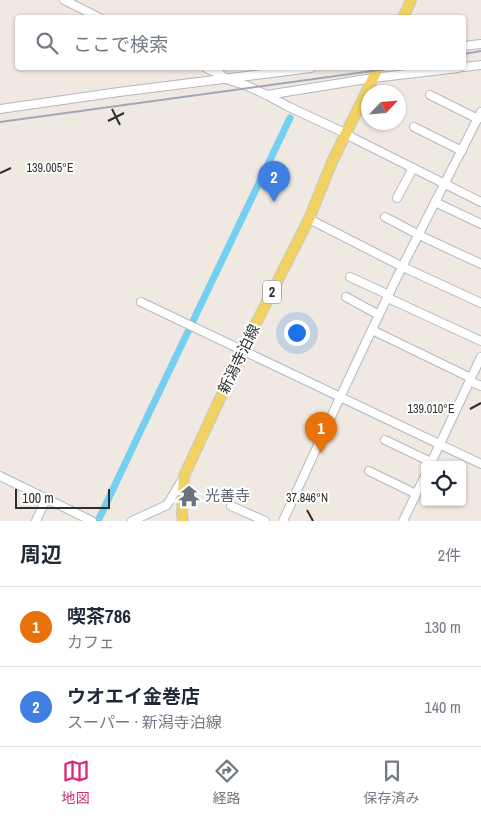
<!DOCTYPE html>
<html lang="ja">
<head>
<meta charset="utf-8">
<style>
  :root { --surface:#fff; --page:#f2f2f3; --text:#1f2937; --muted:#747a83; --line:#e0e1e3; --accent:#db2777 }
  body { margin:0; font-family:"Archivo Narrow","Noto Sans JP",sans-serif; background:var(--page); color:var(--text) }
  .controls { position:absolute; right:15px; bottom:15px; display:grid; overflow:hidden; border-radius:5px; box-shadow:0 1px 4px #0004 }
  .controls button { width:45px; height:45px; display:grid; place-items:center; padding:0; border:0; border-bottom:1px solid var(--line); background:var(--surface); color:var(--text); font:25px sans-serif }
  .compass { position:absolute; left:361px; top:85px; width:45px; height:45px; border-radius:50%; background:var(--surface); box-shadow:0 1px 4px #0004; rotate:64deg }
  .scale { position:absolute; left:15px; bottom:12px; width:95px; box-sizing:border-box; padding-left:5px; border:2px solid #2e2e2e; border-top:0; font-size:14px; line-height:18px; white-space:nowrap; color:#2e2e2e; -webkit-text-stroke:4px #fff; paint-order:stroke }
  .you { position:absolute; left:296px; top:332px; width:18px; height:18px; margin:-12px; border:4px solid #fff; border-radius:50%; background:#1a73e8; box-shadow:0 0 0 8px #1a73e833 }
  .badge { display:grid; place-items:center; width:32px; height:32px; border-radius:50%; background:var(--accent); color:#fff; font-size:16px; font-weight:700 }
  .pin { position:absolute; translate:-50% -41px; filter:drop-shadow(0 1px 2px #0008) }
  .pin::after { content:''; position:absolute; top:26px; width:18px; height:15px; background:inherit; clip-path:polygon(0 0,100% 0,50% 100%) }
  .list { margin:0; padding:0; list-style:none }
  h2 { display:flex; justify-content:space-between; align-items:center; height:65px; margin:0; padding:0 20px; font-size:21px }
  h2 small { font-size:16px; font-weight:400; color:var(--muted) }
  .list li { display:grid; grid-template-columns:32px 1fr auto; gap:15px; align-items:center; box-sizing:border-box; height:80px; padding:0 20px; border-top:1px solid var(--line) }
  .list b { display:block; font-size:19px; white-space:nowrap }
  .list p { margin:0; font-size:16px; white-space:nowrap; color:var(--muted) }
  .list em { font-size:16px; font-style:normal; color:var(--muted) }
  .icon { flex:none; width:28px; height:28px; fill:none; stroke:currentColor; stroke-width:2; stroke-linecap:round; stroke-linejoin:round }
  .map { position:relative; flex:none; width:481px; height:521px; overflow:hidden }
  .search { position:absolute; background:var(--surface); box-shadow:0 1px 4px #0004; left:15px; right:15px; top:15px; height:55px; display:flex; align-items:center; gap:12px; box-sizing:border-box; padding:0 18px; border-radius:5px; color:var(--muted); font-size:19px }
  .sheet { height:225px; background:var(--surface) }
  nav { display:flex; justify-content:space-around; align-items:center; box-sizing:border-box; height:70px; border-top:1px solid var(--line); background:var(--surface); font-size:14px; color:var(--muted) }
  nav a { display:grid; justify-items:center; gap:2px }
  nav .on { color:var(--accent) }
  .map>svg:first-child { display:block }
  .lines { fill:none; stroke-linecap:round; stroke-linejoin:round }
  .canal { stroke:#75cff0; stroke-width:7 }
  .minor-casing { stroke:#b4b7c1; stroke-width:10 }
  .major-casing { stroke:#c9c9c9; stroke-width:12 }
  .minor { stroke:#fff; stroke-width:8 }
  .major { stroke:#f2d163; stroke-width:10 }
  .rail { stroke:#a3a6b8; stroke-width:2 }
  .ticks { fill:none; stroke:#2e2e2e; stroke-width:2 }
  .labels { text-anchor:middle; stroke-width:4; stroke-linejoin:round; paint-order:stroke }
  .shield { fill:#fff; stroke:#6d6d6d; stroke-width:1 }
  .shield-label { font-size:14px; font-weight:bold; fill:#2e2e2e }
  .street-label { font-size:15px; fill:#2e2e2e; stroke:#fff }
  .worship-label { font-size:15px; fill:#5b616d; stroke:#fff; text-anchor:start }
  .ticks-label { font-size:12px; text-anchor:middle; fill:#2e2e2e; stroke:#fff; stroke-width:4; stroke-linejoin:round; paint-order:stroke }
</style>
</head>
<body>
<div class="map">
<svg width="481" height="521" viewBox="0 0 481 521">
  <rect width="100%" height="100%" fill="#efe9e1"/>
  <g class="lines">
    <polyline class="canal" points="98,521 140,432 290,118"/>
    <g class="minor-casing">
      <g id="minor">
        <polyline points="64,0 100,18"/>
        <polyline points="464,46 481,44"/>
        <polyline points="464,67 481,65"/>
        <polyline points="206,68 220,74 226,79 245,85 267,95 287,106 345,133 353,138 481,202"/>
        <polyline points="267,95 373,78 458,68"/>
        <polyline points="430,95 478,119"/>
        <polyline points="0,109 119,92 311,68"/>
        <polyline points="414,127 462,151"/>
        <polyline points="397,198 413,168"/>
        <polyline points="435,202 481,224"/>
        <polyline points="385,217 419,235 481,264"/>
        <polyline points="309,219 403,267 481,303"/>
        <polyline points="350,277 389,295"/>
        <polyline points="346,297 379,315"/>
        <polyline points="388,298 481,341"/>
        <polyline points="141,302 481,464"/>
        <polyline points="372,330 471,378"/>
        <polyline points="470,381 481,386"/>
        <polyline points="385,440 431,462"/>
        <polyline points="430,465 481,357"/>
        <polyline points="369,471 416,494"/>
        <polyline points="0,476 92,521"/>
        <polyline points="231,506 265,521"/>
        <polyline points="36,521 46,499"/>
        <polyline points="132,521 167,505 182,480"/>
        <path d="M 283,521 C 322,436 361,351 402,267 C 428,215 455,164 481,112"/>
        <polyline points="403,521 425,476"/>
      </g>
    </g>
    <g class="major-casing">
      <g id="major">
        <polyline points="403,18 411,0"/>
        <polyline points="183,521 182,514 184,476 243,349 309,219 332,162 378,68"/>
      </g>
    </g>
    <use href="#minor" class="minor"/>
    <use href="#major" class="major"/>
    <g class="rail">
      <polyline points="464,54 481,51"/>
      <polyline points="0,122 394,68"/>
    </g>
  </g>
  <path class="ticks" d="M 112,109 L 120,125M 108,121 L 124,113M 0,173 L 11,168M 470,409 L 481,403M 307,510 L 313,521"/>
  <defs>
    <g id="temple-bare" transform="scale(1.725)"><path d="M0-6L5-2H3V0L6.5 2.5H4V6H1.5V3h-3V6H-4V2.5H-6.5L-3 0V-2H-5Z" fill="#6b7280" stroke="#fff" stroke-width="2.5" paint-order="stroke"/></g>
  </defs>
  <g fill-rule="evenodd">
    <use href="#temple-bare" x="189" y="496"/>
  </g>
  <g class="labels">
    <rect class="shield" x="263" y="280.5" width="18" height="23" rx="4"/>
    <g class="shield-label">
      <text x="272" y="297">2</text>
    </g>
    <g class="street-label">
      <text transform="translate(239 359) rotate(-64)" y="5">新潟寺泊線</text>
    </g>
    <g class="worship-label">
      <text x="205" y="501">光善寺</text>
    </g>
  </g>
  <g class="ticks-label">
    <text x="50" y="172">139.005°E</text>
    <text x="431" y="413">139.010°E</text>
    <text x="307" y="502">37.846°N</text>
  </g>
</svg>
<div class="controls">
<button><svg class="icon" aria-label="locate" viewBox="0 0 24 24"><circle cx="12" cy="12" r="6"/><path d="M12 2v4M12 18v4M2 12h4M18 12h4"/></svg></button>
</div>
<svg class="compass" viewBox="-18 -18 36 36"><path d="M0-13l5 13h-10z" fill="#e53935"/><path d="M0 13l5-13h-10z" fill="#747a83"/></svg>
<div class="scale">100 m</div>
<div class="you"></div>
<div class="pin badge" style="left:321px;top:453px;background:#e8710a">1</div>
<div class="pin badge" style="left:274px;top:202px;background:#3f7fe0">2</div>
<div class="search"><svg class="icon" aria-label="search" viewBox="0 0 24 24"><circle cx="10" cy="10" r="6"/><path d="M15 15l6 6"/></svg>ここで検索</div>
</div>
<section class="sheet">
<h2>周辺<small>2件</small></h2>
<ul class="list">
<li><span class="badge" style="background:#e8710a">1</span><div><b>喫茶786</b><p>カフェ</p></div><em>130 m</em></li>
<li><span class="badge" style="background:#3f7fe0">2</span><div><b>ウオエイ金巻店</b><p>スーパー · 新潟寺泊線</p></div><em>140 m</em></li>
</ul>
</section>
<nav>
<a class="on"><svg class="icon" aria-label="map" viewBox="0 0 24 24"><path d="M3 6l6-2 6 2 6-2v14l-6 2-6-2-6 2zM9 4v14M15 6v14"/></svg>地図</a>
<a><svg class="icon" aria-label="directions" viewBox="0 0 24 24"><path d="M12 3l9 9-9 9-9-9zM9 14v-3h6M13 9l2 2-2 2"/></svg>経路</a>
<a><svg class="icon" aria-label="saved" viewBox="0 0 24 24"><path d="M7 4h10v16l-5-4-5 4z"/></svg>保存済み</a>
</nav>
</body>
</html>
